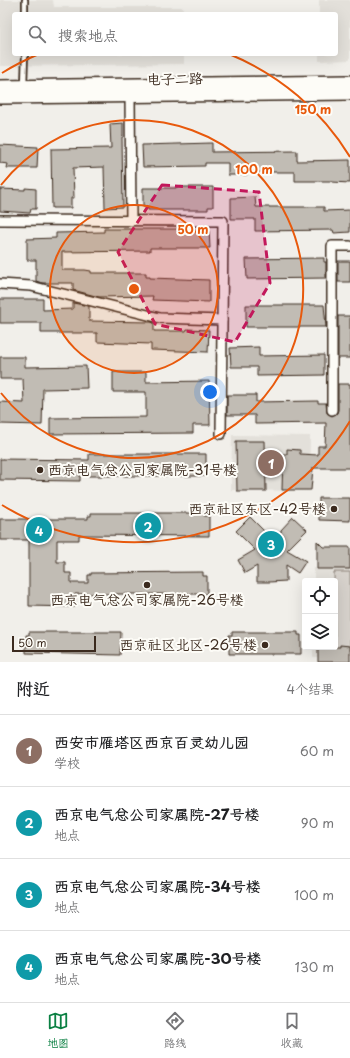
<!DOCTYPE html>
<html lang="zh">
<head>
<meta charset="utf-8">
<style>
  :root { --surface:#fff; --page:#f6f6f6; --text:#202124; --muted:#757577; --line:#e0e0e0; --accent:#0b8043 }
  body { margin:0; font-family:"Playpen Sans","LXGW WenKai TC",sans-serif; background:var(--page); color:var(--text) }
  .controls { position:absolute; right:12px; bottom:12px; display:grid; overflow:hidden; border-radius:4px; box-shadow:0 4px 16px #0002 }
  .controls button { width:36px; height:36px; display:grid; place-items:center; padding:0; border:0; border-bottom:1px solid var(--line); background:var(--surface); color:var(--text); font:20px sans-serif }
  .scale { position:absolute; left:12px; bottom:10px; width:84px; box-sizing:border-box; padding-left:4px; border:2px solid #3b2a1e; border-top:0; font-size:11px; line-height:14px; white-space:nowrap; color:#3b2a1e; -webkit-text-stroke:3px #fdfcf7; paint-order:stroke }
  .you { position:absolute; left:210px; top:392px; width:14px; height:14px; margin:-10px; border:3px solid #fff; border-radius:50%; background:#1a73e8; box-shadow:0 0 0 6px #1a73e833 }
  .badge { display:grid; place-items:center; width:26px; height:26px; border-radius:50%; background:var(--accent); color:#fff; font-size:13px; font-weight:700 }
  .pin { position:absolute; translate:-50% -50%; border:2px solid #fff; box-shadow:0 1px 4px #0006 }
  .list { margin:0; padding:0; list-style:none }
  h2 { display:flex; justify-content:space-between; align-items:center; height:52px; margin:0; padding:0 16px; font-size:17px }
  h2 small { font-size:13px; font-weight:400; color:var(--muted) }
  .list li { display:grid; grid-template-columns:26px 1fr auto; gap:12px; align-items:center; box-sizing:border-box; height:72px; padding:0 16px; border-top:1px solid var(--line) }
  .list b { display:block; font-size:15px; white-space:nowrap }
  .list p { margin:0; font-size:13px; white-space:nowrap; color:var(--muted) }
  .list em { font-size:13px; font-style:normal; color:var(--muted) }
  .icon { flex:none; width:22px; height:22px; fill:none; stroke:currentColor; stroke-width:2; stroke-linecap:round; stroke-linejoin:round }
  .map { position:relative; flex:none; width:350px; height:662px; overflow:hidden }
  .search { position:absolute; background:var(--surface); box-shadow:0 4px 16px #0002; left:12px; right:12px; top:12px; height:44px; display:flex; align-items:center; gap:10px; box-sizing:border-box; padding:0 14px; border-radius:4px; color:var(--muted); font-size:15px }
  .sheet { height:340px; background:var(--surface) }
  nav { display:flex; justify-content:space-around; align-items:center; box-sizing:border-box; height:56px; border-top:1px solid var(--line); background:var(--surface); font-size:11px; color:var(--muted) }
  nav a { display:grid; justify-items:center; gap:2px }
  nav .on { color:var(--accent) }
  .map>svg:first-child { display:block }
  .built { fill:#e3e0da }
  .green { fill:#d7d2cc; stroke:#897e75 }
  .building { fill:#c1bcb4; stroke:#3b2a1e }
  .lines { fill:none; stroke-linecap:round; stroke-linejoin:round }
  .service-casing { stroke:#3b2a1e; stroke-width:8 }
  .minor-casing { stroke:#3b2a1e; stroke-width:12 }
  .secondary-casing { stroke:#3b2a1e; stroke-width:16 }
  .service { stroke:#fdfcf7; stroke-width:4.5 }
  .minor { stroke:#fdfcf7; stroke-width:9 }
  .secondary { stroke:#fdfcf7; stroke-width:13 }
  .marked { fill:#c2185b; fill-opacity:0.2; stroke:#c2185b; stroke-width:3; stroke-dasharray:8 5; stroke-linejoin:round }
  .ring { fill:none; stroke:#e8590c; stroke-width:2 }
  .poi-dot { fill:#3b2a1e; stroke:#fdfcf7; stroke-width:1.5 }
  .labels { text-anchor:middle; stroke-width:4; stroke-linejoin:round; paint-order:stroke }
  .street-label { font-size:14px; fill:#3b2a1e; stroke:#fdfcf7 }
  .poi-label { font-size:14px; fill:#3b2a1e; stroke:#fdfcf7; text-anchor:end }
  .centre { fill:#e8590c; stroke:#fdfcf7; stroke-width:2 }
  .ring-label { font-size:12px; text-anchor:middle; font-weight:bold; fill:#e8590c; stroke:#fdfcf7; stroke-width:4; stroke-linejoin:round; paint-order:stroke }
</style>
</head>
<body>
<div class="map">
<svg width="350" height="662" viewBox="0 0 350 662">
  <rect width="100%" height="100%" fill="#f1efea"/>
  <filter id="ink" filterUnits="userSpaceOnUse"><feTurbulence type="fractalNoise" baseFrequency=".025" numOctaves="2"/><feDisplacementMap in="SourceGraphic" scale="8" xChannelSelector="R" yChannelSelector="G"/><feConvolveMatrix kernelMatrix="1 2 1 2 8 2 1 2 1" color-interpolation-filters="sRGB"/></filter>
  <g filter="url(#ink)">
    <g class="built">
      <polygon points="0,0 53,0 54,7 183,7 183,14 14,14 14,54 184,54 184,64 0,66"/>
      <polygon points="319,0 350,0 350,60 319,61 319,54 336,54 336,14 319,14"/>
      <polygon points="232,435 310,436 309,491 231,490"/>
      <polygon points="314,568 350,569 350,658 313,658 313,647 335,647 335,581 314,581"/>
    </g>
    <polygon class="green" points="334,572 350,572 350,655 335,647"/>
    <g class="building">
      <polygon points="123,123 123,137 122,137 123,207 105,208 104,167 73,168 74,198 71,198 71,208 52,208 51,149 111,148 110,124"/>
      <polygon points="212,143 212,152 297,151 297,161 350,160 350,183 332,182 332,181 295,181 295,172 247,172 247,175 228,175 228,163 205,163 205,166 143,167 142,145"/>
      <polygon points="0,145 38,147 37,168 7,168 8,164 0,163"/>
      <polygon points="176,187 213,187 213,207 208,207 208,210 148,210 148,207 143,207 143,188 176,188"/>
      <polygon points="25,188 36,189 36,209 31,209 30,213 0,211 0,189 25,190"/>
      <polygon points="255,197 256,207 324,207 324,211 350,210 350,232 334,233 333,230 255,231 255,219 231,219 231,198"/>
      <polygon points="104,229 209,229 210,248 150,248 150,251 62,252 62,270 85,270 91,271 91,273 146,273 146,277 150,277 150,278 209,280 209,302 152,300 153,296 99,297 73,290 73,283 42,283 36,281 36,260 27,260 27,239 56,238 56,233 104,232"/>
      <polygon points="324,258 324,262 326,262 326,278 247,279 246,259"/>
      <rect x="338" y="261" width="12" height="21"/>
      <polygon points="0,299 43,299 43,310 73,309 73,303 89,306 89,321 151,322 154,323 154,331 186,331 187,329 209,330 208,352 151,350 151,344 97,342 97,333 41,333 41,323 0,323"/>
      <polygon points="246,305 324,305 326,327 246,327"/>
      <rect x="338" y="316" width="12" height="42"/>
      <polygon points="259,347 259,356 324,355 324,375 257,376 257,367 231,367 230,348"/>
      <polygon points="0,357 25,357 25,367 86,366 87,388 43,389 42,425 0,424 0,402 24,403 23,379 0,379"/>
      <polygon points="113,372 146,372 146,382 209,381 210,425 193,425 193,433 50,434 50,418 146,417 146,392 113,392"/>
      <polygon points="338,384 350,384 350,468 313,468 311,490 282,490 283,454 287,454 287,449 300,450 300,454 318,455 318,446 325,446 326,423 255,424 255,415 227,415 227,395 256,395 256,402 318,401 318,403 326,403 327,413 332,416 337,413 338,410"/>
      <polygon points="236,441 265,441 266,491 237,491"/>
      <polygon points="89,454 206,454 206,476 80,476 80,481 0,480 0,459 89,460"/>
      <polygon points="319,498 350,498 350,521 319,520"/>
      <polygon points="91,513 204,513 204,516 209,516 209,536 79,535 79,540 57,540 57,562 65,562 65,573 71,573 71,583 88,583 88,575 91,575 91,573 203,572 203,576 207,576 207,594 75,594 75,607 29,606 29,540 0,540 0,519 88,519 88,516 91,516"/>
      <polygon points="250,517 272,539 279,532 281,532 281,530 293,517 307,530 287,550 306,561 298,573 286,565 286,581 269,582 257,582 257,566 245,573 238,560 255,550 236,531"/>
      <polygon points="317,541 323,547 350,547 350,569 317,569"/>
      <polygon points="29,632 121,632 120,655 26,653 26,635 29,635"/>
      <polygon points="232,632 298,632 298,635 301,635 301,654 229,654 229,635 232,635"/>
      <polygon points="340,645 350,646 350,662 318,662 318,647 340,647"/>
    </g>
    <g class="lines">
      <g class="service-casing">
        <g id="service">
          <polyline points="25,14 25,0"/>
          <polyline points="24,86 25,54"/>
        </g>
      </g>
      <g class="minor-casing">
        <g id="minor">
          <polyline points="130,95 131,221"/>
          <polyline points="0,220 223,221 221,434"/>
          <polyline points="0,284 31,286 160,318 222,320"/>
          <polyline points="332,410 332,246 350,246"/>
        </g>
      </g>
      <g class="secondary-casing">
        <g id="secondary">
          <polyline points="0,87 350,82"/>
          <polyline points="0,97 350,93"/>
        </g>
      </g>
      <use href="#service" class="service"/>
      <use href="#minor" class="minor"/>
      <use href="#secondary" class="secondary"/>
    </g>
  </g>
  <path class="marked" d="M 162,185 L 259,192 L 270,283 L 235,342 L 155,324 L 118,252 Z"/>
  <circle cx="134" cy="289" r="84" fill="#e8590c" fill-opacity=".12"/>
  <g class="ring">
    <circle cx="134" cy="289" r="84"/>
    <path d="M1 185A169 169 0 1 1 1 393"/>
    <path d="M350 421A253 253 0 0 1 2 505M2 73A253 253 0 0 1 39 54M229 54A253 253 0 0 1 350 157"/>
  </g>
  <g class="poi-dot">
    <circle cx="40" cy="470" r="4"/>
    <circle cx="334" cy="509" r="4"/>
    <circle cx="147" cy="585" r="4"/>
    <circle cx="265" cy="645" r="4"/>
  </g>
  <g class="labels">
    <g class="street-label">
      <text transform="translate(175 79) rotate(-1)" y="5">电子二路</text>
    </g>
    <g class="poi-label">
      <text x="48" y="475" text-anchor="start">西京电气总公司家属院-31号楼</text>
      <text x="326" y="514">西京社区东区-42号楼</text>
      <text x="147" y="605" text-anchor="middle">西京电气总公司家属院-26号楼</text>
      <text x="257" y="650">西京社区北区-26号楼</text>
    </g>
  </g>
  <circle cx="134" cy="289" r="6" class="centre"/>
  <g class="ring-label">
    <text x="313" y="114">150 m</text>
    <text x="254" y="174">100 m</text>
    <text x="193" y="234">50 m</text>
  </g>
</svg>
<div class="controls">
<button><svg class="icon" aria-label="locate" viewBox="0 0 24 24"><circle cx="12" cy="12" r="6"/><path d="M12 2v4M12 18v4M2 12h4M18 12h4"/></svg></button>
<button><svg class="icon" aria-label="layers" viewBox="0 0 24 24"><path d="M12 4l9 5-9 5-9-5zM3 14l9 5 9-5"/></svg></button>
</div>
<div class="scale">50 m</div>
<div class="you"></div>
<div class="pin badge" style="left:271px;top:463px;background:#8d6e63">1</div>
<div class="pin badge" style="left:148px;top:526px;background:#0f9aa8">2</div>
<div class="pin badge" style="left:271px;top:544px;background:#0f9aa8">3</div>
<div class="pin badge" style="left:39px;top:530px;background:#0f9aa8">4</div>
<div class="search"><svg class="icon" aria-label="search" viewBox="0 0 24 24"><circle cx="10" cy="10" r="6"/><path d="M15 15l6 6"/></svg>搜索地点</div>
</div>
<section class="sheet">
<h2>附近<small>4个结果</small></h2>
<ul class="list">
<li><span class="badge" style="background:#8d6e63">1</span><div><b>西安市雁塔区西京百灵幼儿园</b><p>学校</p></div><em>60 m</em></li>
<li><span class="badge" style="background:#0f9aa8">2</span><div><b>西京电气总公司家属院-27号楼</b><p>地点</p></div><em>90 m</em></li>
<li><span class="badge" style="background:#0f9aa8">3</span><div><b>西京电气总公司家属院-34号楼</b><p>地点</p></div><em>100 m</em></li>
<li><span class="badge" style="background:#0f9aa8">4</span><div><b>西京电气总公司家属院-30号楼</b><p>地点</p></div><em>130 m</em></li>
</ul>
</section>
<nav>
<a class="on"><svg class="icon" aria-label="map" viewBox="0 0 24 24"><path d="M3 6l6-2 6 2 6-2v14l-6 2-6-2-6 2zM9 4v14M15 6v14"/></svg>地图</a>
<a><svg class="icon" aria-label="directions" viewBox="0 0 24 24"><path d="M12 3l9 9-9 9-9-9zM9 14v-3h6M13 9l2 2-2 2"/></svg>路线</a>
<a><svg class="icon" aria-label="saved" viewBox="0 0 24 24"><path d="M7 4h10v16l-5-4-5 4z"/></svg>收藏</a>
</nav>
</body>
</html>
